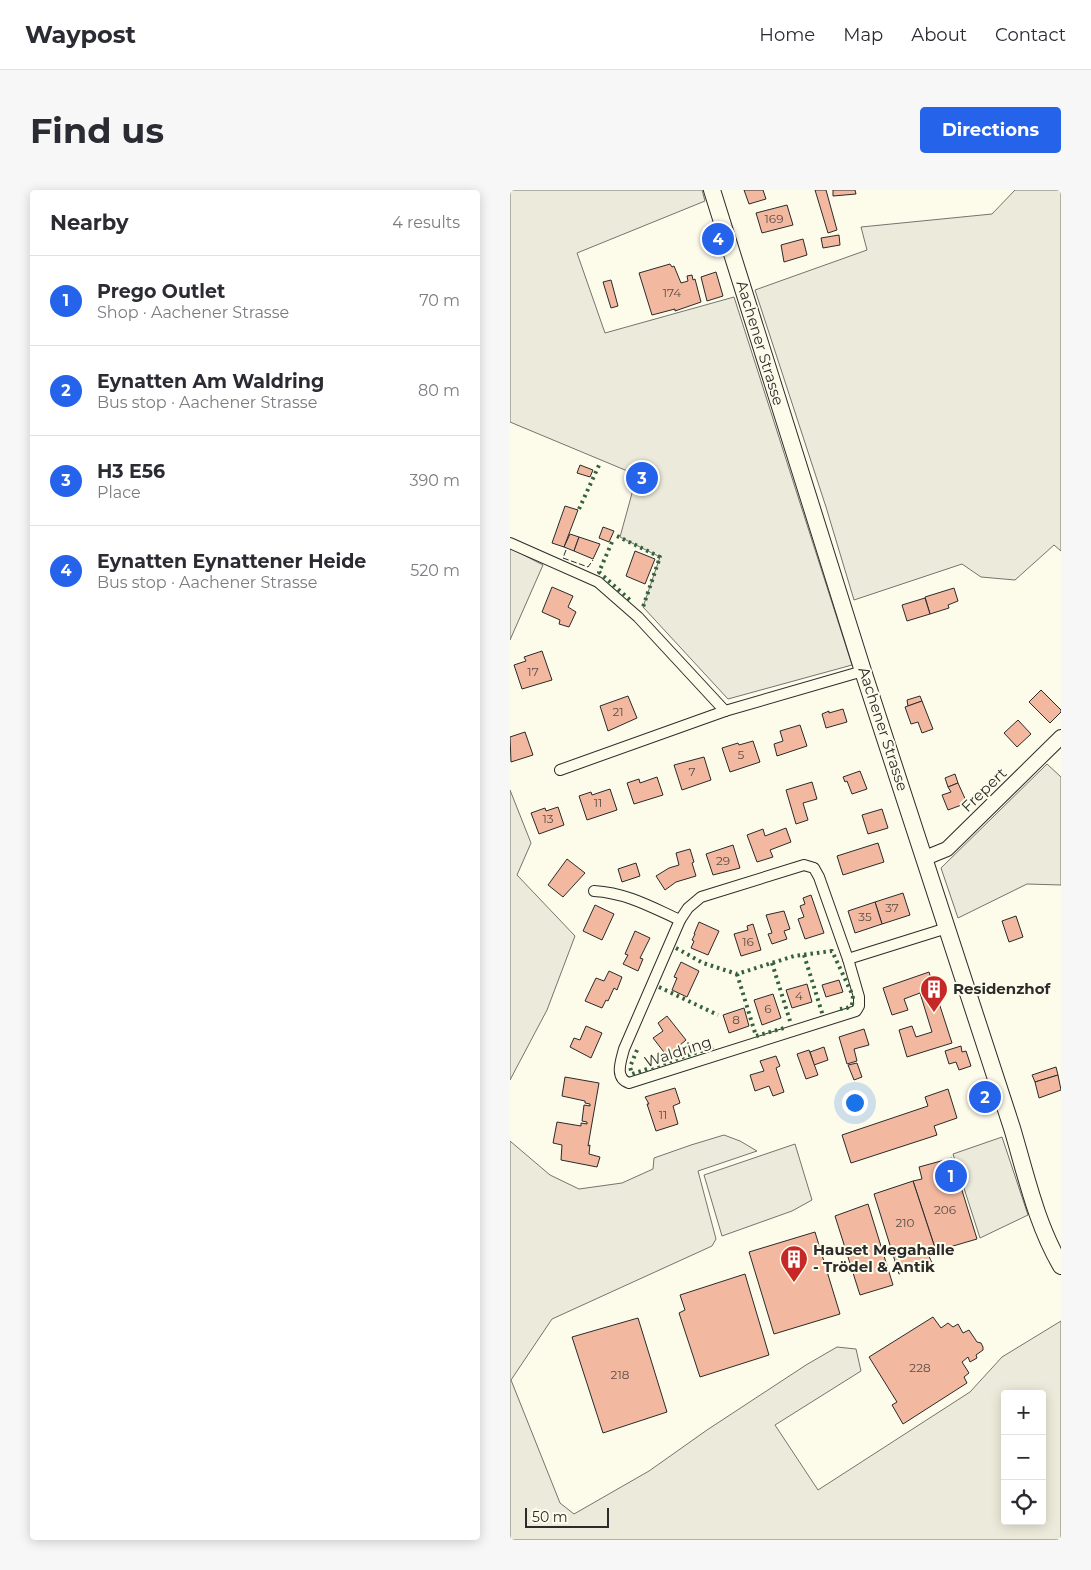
<!DOCTYPE html>
<html lang="en">
<head>
<meta charset="utf-8">
<style>
  :root { --surface:#fff; --page:#f7f7f7; --text:#2b2b33; --muted:#7c7c81; --line:#e1e1e2; --accent:#2563eb }
  body { margin:0; font-family:Montserrat,sans-serif; background:var(--page); color:var(--text) }
  .controls { position:absolute; right:15px; bottom:15px; display:grid; overflow:hidden; border-radius:5px; box-shadow:0 2px 12px #0003 }
  .controls button { width:45px; height:45px; display:grid; place-items:center; padding:0; border:0; border-bottom:1px solid var(--line); background:var(--surface); color:var(--text); font:25px sans-serif }
  .scale { position:absolute; left:15px; bottom:12px; width:84px; box-sizing:border-box; padding-left:5px; border:2px solid #2b2b2b; border-top:0; font-size:14px; line-height:18px; white-space:nowrap; color:#2b2b2b; -webkit-text-stroke:4px #fdfbea; paint-order:stroke }
  .you { position:absolute; left:344px; top:912px; width:18px; height:18px; margin:-12px; border:4px solid #fff; border-radius:50%; background:#1a73e8; box-shadow:0 0 0 8px #1a73e833 }
  .badge { display:grid; place-items:center; width:32px; height:32px; border-radius:50%; background:var(--accent); color:#fff; font-size:16px; font-weight:700 }
  .pin { position:absolute; translate:-50% -50%; border:2px solid #fff; box-shadow:0 1px 5px #0006 }
  .list { margin:0; padding:0; list-style:none }
  h2 { display:flex; justify-content:space-between; align-items:center; height:65px; margin:0; padding:0 20px; font-size:21px }
  h2 small { font-size:16px; font-weight:400; color:var(--muted) }
  .list li { display:grid; grid-template-columns:32px 1fr auto; gap:15px; align-items:center; box-sizing:border-box; height:90px; padding:0 20px; border-top:1px solid var(--line) }
  .list b { display:block; font-size:19px; white-space:nowrap }
  .list p { margin:0; font-size:16px; white-space:nowrap; color:var(--muted) }
  .list em { font-size:16px; font-style:normal; color:var(--muted) }
  .icon { flex:none; width:28px; height:28px; fill:none; stroke:currentColor; stroke-width:2; stroke-linecap:round; stroke-linejoin:round }
  .map { position:relative; flex:none; width:551px; height:1350px; overflow:hidden; border-radius:5px }
  header { display:flex; align-items:center; gap:30px; box-sizing:border-box; height:70px; padding:0 25px; background:var(--surface); border-bottom:1px solid var(--line) }
  header strong { font-size:24px }
  nav { display:flex; gap:28px; margin-inline-start:auto; font-size:18px }
  .intro { display:flex; align-items:center; justify-content:space-between; box-sizing:border-box; height:120px; padding:0 30px }
  h1 { margin:0; font-size:35px }
  .button { padding:12px 22px; border-radius:5px; background:var(--accent); color:#fff; font-size:18px; font-weight:700 }
  main { display:flex; gap:30px; padding:0 30px }
  aside { flex:1; background:var(--surface); border-radius:5px; box-shadow:0 2px 12px #0003 }
  .map>svg:first-child { display:block }
  .green { fill:#ecebdb; stroke:#74746e; fill-rule:evenodd }
  .parking { fill:#eceadb; stroke:#74746e }
  .building { fill:#f2b8a0; stroke:#2b2b2b }
  .lines { fill:none; stroke-linecap:round; stroke-linejoin:round }
  .street-casing { stroke:#2b2b2b; stroke-width:12 }
  .secondary-casing { stroke:#2b2b2b; stroke-width:16 }
  .primary-casing { stroke:#2b2b2b; stroke-width:18 }
  .street { stroke:#fdfbea; stroke-width:10 }
  .secondary { stroke:#fdfbea; stroke-width:14 }
  .primary { stroke:#fdfbea; stroke-width:16 }
  .hedge { stroke:#34623c; stroke-width:4; stroke-dasharray:2.5 4; stroke-linecap:butt }
  .fence { stroke:#2b2b2b; stroke-width:1; stroke-dasharray:6 2.5; stroke-linecap:butt }
  .labels { text-anchor:middle; stroke-width:4; stroke-linejoin:round; paint-order:stroke }
  .number-label { font-size:12px; fill:#5d4e48 }
  .street-label { font-size:15px; fill:#2b2b2b; stroke:#fdfbea }
  .poi-label { font-size:15px; font-weight:bold; fill:#2b2b2b; stroke:#fdfbea; text-anchor:start }
</style>
</head>
<body>
<header>
<strong>Waypost</strong>
<nav><a>Home</a><a>Map</a><a>About</a><a>Contact</a></nav>
</header>
<div class="intro"><h1>Find us</h1><a class="button">Directions</a></div>
<main>
<aside>
<h2>Nearby<small>4 results</small></h2>
<ul class="list">
<li><span class="badge">1</span><div><b>Prego Outlet</b><p>Shop · Aachener Strasse</p></div><em>70 m</em></li>
<li><span class="badge">2</span><div><b>Eynatten Am Waldring</b><p>Bus stop · Aachener Strasse</p></div><em>80 m</em></li>
<li><span class="badge">3</span><div><b>H3 E56</b><p>Place</p></div><em>390 m</em></li>
<li><span class="badge">4</span><div><b>Eynatten Eynattener Heide</b><p>Bus stop · Aachener Strasse</p></div><em>520 m</em></li>
</ul>
</aside>
<div class="map">
<svg width="551" height="1350" viewBox="0 0 551 1350">
  <rect width="100%" height="100%" fill="#fdfbea"/>
  <g class="green">
    <polygon points="0,0 192,0 195,11 67,63 95,143 224,107 342,475 218,509 133,417 150,367 110,347 127,285 0,232"/>
    <polygon points="505,0 551,0 551,361 544,355 505,390 471,387 452,374 344,410 316,317 245,100 357,60 351,37 482,24"/>
    <polygon points="0,358 33,375 0,450"/>
    <polygon points="537,574 551,587 551,695 517,694 448,728 431,678"/>
    <polygon points="0,600 21,653 7,685 65,746 37,820 0,890"/>
    <path d="M 214,945 L 230,951 L 247,961 L 188,981 L 206,1049 L 202,1056 L 42,1129 L 1,1190 L 50,1313 L 64,1324 L 139,1281 L 197,1240 L 296,1175 L 327,1157 L 346,1159 L 351,1181 L 265,1235 L 308,1300 L 460,1202 L 492,1167 L 551,1131 L 551,1350 L 0,1350 L 0,951 L 40,985 L 69,999 L 112,993 L 143,979 L 144,968 L 181,955 ZM 495,1204 L 532,1204 L 532,1331 L 495,1331 Z"/>
  </g>
  <g class="parking">
    <polygon points="492,947 518,1025 470,1048 443,964"/>
    <polygon points="285,954 302,1010 282,1021 212,1046 194,985"/>
  </g>
  <g class="building">
    <polygon points="234,0 253,0 256,9 239,14"/>
    <polygon points="305,0 316,0 327,40 318,43"/>
    <polygon points="323,0 345,0 346,4 323,6"/>
    <polygon points="277,15 283,35 252,43 246,23"/>
    <polygon points="329,45 330,55 313,58 311,48"/>
    <polygon points="293,49 297,65 274,72 271,55"/>
    <polygon points="160,74 162,77 164,76 171,93 178,91 177,86 182,85 183,90 185,89 191,112 165,121 165,119 142,125 129,83"/>
    <polygon points="206,82 213,106 197,111 191,87"/>
    <polygon points="101,90 108,116 101,118 93,92"/>
    <polygon points="70,275 83,280 80,287 67,283"/>
    <polygon points="55,316 68,320 54,357 42,353"/>
    <polygon points="93,337 104,341 99,352 89,348"/>
    <polygon points="60,344 69,347 64,361 54,357"/>
    <polygon points="69,347 90,354 83,369 64,361"/>
    <polygon points="125,361 145,369 135,394 116,386"/>
    <polygon points="42,397 63,406 58,417 66,422 59,437 49,434 50,430 32,422"/>
    <polygon points="444,398 448,411 438,415 439,418 420,424 415,407"/>
    <polygon points="415,408 420,424 397,431 392,415"/>
    <polygon points="32,461 42,490 12,499 4,475 16,471 14,467"/>
    <polygon points="531,500 551,520 551,522 540,533 519,512"/>
    <polygon points="118,506 127,528 98,541 90,516"/>
    <polygon points="410,506 412,511 398,516 397,510"/>
    <polygon points="412,511 423,539 412,543 408,532 401,534 395,517"/>
    <polygon points="333,519 337,532 316,538 312,524 319,521 319,523"/>
    <polygon points="508,530 521,544 507,557 494,543"/>
    <polygon points="290,535 297,556 267,566 264,554 273,551 270,541"/>
    <polygon points="15,542 23,565 1,572 0,547"/>
    <polygon points="243,551 250,572 220,582 212,558 228,553 229,555"/>
    <polygon points="194,567 201,590 172,600 164,575"/>
    <polygon points="350,581 357,599 342,604 337,591 335,592 333,587"/>
    <polygon points="445,584 448,593 438,597 435,588"/>
    <polygon points="147,587 153,605 124,614 117,593 129,589 130,593"/>
    <polygon points="302,592 307,609 293,613 298,630 286,634 276,600"/>
    <polygon points="448,593 457,613 438,620 432,605 441,602 438,597"/>
    <polygon points="100,599 107,620 77,630 69,606 81,602 82,605"/>
    <polygon points="48,617 54,635 29,644 21,623 35,618 36,621"/>
    <polygon points="372,619 378,638 358,644 352,625"/>
    <polygon points="276,638 281,652 260,660 263,667 247,672 237,645 253,639 255,646"/>
    <polygon points="368,653 374,672 333,685 327,666"/>
    <polygon points="223,655 230,678 203,685 196,664"/>
    <polygon points="180,659 184,672 182,673 186,686 166,692 155,700 146,686 159,678 169,675 166,663"/>
    <polygon points="57,669 75,683 53,707 38,695"/>
    <polygon points="126,673 130,686 112,692 108,679"/>
    <polygon points="393,703 400,725 372,734 365,712"/>
    <polygon points="301,705 314,743 295,749 288,729 294,727 290,716 295,714 293,708"/>
    <polygon points="365,712 372,734 345,743 338,721"/>
    <polygon points="85,715 104,724 92,750 73,741"/>
    <polygon points="274,721 280,739 274,741 277,749 262,754 258,744 262,743 256,725"/>
    <polygon points="506,726 513,747 499,752 492,731"/>
    <polygon points="189,732 209,741 198,765 181,758 184,751 182,750 185,744 184,744"/>
    <polygon points="243,734 251,760 231,766 224,744 238,740 237,736"/>
    <polygon points="125,741 140,748 130,768 133,769 128,781 113,774 118,765 115,764"/>
    <polygon points="171,772 189,781 177,807 162,800 167,788 164,787"/>
    <polygon points="99,781 112,787 107,800 104,798 98,811 96,810 92,818 75,811 86,788 94,791"/>
    <polygon points="419,782 442,853 397,867 389,840 402,836 406,847 422,842 410,803 394,809 398,820 382,825 373,798"/>
    <polygon points="329,790 333,802 316,807 312,795"/>
    <polygon points="297,794 302,812 282,818 276,800"/>
    <polygon points="263,804 271,828 252,835 244,810"/>
    <polygon points="234,818 239,836 219,843 213,825"/>
    <polygon points="157,826 176,850 157,866 143,848 153,841 148,833"/>
    <polygon points="76,836 92,843 81,868 60,857 64,848 70,850"/>
    <polygon points="354,839 359,855 344,859 347,871 337,874 329,847"/>
    <polygon points="451,856 452,862 456,861 461,876 449,880 446,872 439,874 435,861"/>
    <polygon points="314,857 318,870 304,875 300,862"/>
    <polygon points="299,860 308,885 296,889 287,864"/>
    <polygon points="266,866 270,876 266,878 274,902 263,906 259,896 245,901 240,885 254,881 250,871"/>
    <polygon points="347,873 352,887 344,890 338,875"/>
    <polygon points="546,877 548,885 525,892 522,885"/>
    <polygon points="548,885 551,900 529,908 525,892"/>
    <polygon points="55,887 89,893 78,956 80,955 79,964 90,967 87,977 51,970 52,955 43,953 47,932 71,936 71,933 77,934 77,932 72,931 74,915 80,916 80,914 75,913 75,911 52,906"/>
    <polygon points="165,898 170,913 163,916 168,934 146,941 137,914 139,914 135,907"/>
    <polygon points="438,899 447,928 424,936 427,945 341,973 332,945 418,916 415,907"/>
    <polygon points="442,968 467,1049 426,1061 403,991 412,989 409,977"/>
    <polygon points="403,991 426,1061 418,1064 422,1073 389,1084 364,1004"/>
    <polygon points="358,1014 383,1095 350,1105 325,1026"/>
    <polygon points="305,1042 330,1124 264,1144 239,1062"/>
    <polygon points="235,1084 259,1165 190,1187 169,1123 175,1120 170,1105"/>
    <polygon points="423,1127 431,1138 438,1133 443,1137 448,1134 453,1143 459,1140 467,1152 471,1153 473,1157 473,1160 466,1165 467,1168 460,1172 458,1167 452,1172 459,1183 454,1187 457,1193 393,1234 382,1215 387,1212 359,1167"/>
    <polygon points="128,1128 157,1222 93,1243 62,1147"/>
  </g>
  <g class="lines">
    <g class="street-casing">
      <g id="street">
        <polyline points="0,353 88,392 128,427 215,521"/>
        <polyline points="50,580 215,521 353,481"/>
        <path d="M 294,675 L 304,678 L 309,687 L 338,769 L 349,807 L 349,816 L 346,821 L 119,893 C 104,888 111,871 114,859 L 170,730 L 178,718 L 191,707 Z"/>
        <path d="M 84,701 C 117,703 141,717 170,730"/>
        <polyline points="338,769 437,738"/>
      </g>
    </g>
    <g class="secondary-casing">
      <polyline id="secondary" points="415,668 437,659 551,547"/>
    </g>
    <g class="primary-casing">
      <path id="primary" d="M 202,0 L 353,481 L 502,938 C 516,985 526,1033 551,1076"/>
    </g>
    <use href="#street" class="street"/>
    <use href="#secondary" class="secondary"/>
    <use href="#primary" class="primary"/>
    <g class="hedge">
      <polyline points="69,319 90,273"/>
      <polyline points="107,346 150,367 132,420"/>
      <polyline points="102,352 89,382 120,410"/>
      <polyline points="166,758 193,773 227,784 284,766 322,761 343,806 342,815 337,818 330,819"/>
      <polyline points="294,765 313,826"/>
      <polyline points="262,773 280,831"/>
      <polyline points="227,784 246,846 274,838"/>
      <polyline points="149,797 208,825"/>
      <polyline points="127,860 120,877 122,884 203,857"/>
    </g>
    <polyline class="fence" points="56,360 53,368 78,377 83,370"/>
  </g>
  <defs>
    <g id="building-pin" transform="scale(1.4375)"><path d="M0 17L-7.5 6A9.5 9.5 0 1 1 7.5 6Z" fill="#c62828" stroke="#fdfbea"/><path d="M-4-6H4V6H1V3H-1V6H-4ZM-2.5-4.3h1.7v1.8h-1.7ZM.8-4.3h1.7v1.8H.8ZM-2.5-1h1.7V.8h-1.7ZM.8-1h1.7V.8H.8Z" fill="#fff"/></g>
  </defs>
  <g fill-rule="evenodd">
    <use href="#building-pin" x="424" y="799"/>
    <use href="#building-pin" x="284" y="1069"/>
  </g>
  <g class="labels">
    <g class="number-label">
      <text x="264" y="33">169</text>
      <text x="162" y="107">174</text>
      <text x="23" y="486">17</text>
      <text x="108" y="526">21</text>
      <text x="231" y="569">5</text>
      <text x="182" y="586">7</text>
      <text x="88" y="617">11</text>
      <text x="38" y="633">13</text>
      <text x="213" y="675">29</text>
      <text x="382" y="722">37</text>
      <text x="355" y="731">35</text>
      <text x="238" y="756">16</text>
      <text x="289" y="810">4</text>
      <text x="258" y="823">6</text>
      <text x="226" y="834">8</text>
      <text x="153" y="929">11</text>
      <text x="435" y="1024">206</text>
      <text x="395" y="1037">210</text>
      <text x="410" y="1182">228</text>
      <text x="110" y="1189">218</text>
    </g>
    <g class="street-label">
      <text transform="translate(250 153) rotate(73)" y="5">Aachener Strasse</text>
      <text transform="translate(373 539) rotate(72)" y="5">Aachener Strasse</text>
      <text transform="translate(474 600) rotate(-44)" y="5">Frepert</text>
      <text transform="translate(168 862) rotate(-18)" y="5">Waldring</text>
    </g>
    <g class="poi-label">
      <text x="443" y="804">Residenzhof</text>
      <text x="303" y="1065">Hauset Megahalle<tspan x="303" dy="17">- Trödel &amp; Antik</tspan></text>
    </g>
  </g>
</svg>
<div class="controls">
<button>+</button>
<button>−</button>
<button><svg class="icon" aria-label="locate" viewBox="0 0 24 24"><circle cx="12" cy="12" r="6"/><path d="M12 2v4M12 18v4M2 12h4M18 12h4"/></svg></button>
</div>
<div class="scale">50 m</div>
<div class="you"></div>
<div class="pin badge" style="left:441px;top:986px">1</div>
<div class="pin badge" style="left:475px;top:907px">2</div>
<div class="pin badge" style="left:132px;top:288px">3</div>
<div class="pin badge" style="left:208px;top:49px">4</div>
</div>
</main>
</body>
</html>
